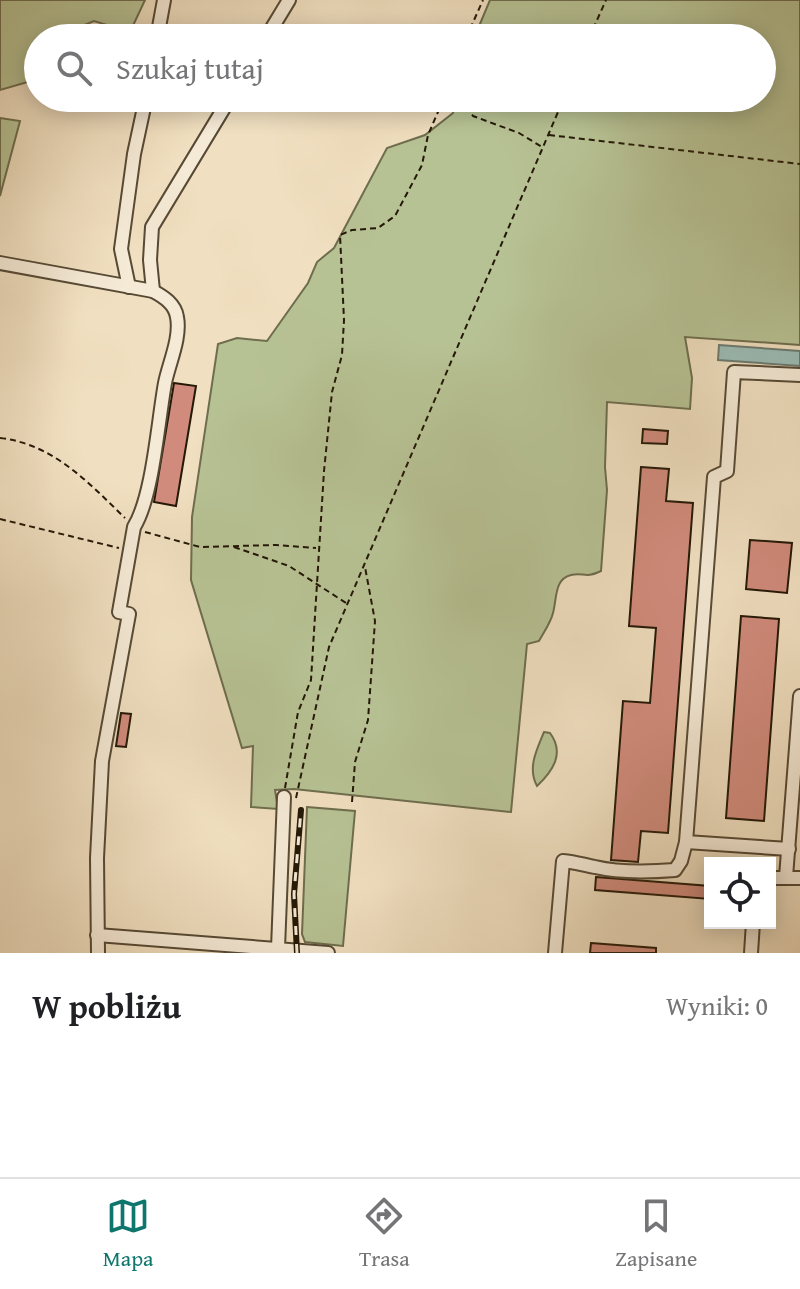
<!DOCTYPE html>
<html lang="pl">
<head>
<meta charset="utf-8">
<style>
  :root { --surface:#fff; --page:#f2f2f2; --text:#202124; --muted:#757577; --line:#e0e0e0; --accent:#0f766e }
  body { margin:0; font-family:"Gentium Book Plus",serif; background:var(--page); color:var(--text) }
  .controls { position:absolute; right:24px; bottom:24px; display:grid; overflow:hidden; border-radius:0px; box-shadow:0 4px 20px #0003 }
  .controls button { width:72px; height:72px; display:grid; place-items:center; padding:0; border:0; border-bottom:2px solid var(--line); background:var(--surface); color:var(--text); font:40px sans-serif }
  .list { margin:0; padding:0; list-style:none }
  h2 { display:flex; justify-content:space-between; align-items:center; height:104px; margin:0; padding:0 32px; font-size:34px }
  h2 small { font-size:26px; font-weight:400; color:var(--muted) }
  .icon { flex:none; width:44px; height:44px; fill:none; stroke:currentColor; stroke-width:2; stroke-linecap:round; stroke-linejoin:round }
  .map { position:relative; flex:none; width:800px; height:953px; overflow:hidden }
  .search { position:absolute; background:var(--surface); box-shadow:0 4px 20px #0003; left:24px; right:24px; top:24px; height:88px; display:flex; align-items:center; gap:20px; box-sizing:border-box; padding:0 28px; border-radius:44px; color:var(--muted); font-size:30px }
  .sheet { height:224px; background:var(--surface) }
  nav { display:flex; justify-content:space-around; align-items:center; box-sizing:border-box; height:112px; border-top:2px solid var(--line); background:var(--surface); font-size:22px; color:var(--muted) }
  nav a { display:grid; justify-items:center; gap:4px }
  nav .on { color:var(--accent) }
  .map>svg:first-child { display:block }
  .green { fill:#b7c294; stroke:#6e6d4e; stroke-width:2 }
  .water { fill:#9bbcb6; stroke:#6b7a70; stroke-width:2 }
  .building { fill:#d18b7c; stroke:#241807; stroke-width:2 }
  .lines { fill:none; stroke-linecap:round; stroke-linejoin:round }
  .minor-casing { stroke:#574a35; stroke-width:16 }
  .path { stroke:#241807; stroke-width:2; stroke-dasharray:6 4; stroke-linecap:butt }
  .minor { stroke:#f5ead6; stroke-width:12 }
  .rail-casing { stroke:#241807; stroke-width:6 }
  .rail { stroke:#f5ead6; stroke-width:3; stroke-dasharray:9; stroke-linecap:butt }
</style>
</head>
<body>
<div class="map">
<svg width="800" height="953" viewBox="0 0 800 953">
  <rect width="100%" height="100%" fill="#f0dfc0"/>
  <filter id="stains"><feTurbulence type="fractalNoise" baseFrequency=".0025" numOctaves="4"/><feColorMatrix values="0 0 0 0 .2 0 0 0 0 .09 0 0 0 0 .02 0 0 0 .5 -.17"/></filter>
  <radialGradient id="worn" r=".72"><stop offset=".6" stop-color="#630" stop-opacity="0"/><stop offset="1" stop-color="#630" stop-opacity=".3"/></radialGradient>
  <g class="green">
    <polygon points="0,0 145,0 130,32 94,21 62,34 60,38 38,38 38,79 0,90"/>
    <path d="M 490,0 L 800,0 L 800,345 L 685,337 L 692,378 L 690,409 L 607,402 L 605,467 L 607,490 L 601,571 C 585,579 584,572 571,575 C 554,579 557,599 553,613 C 551,622 544,632 539,641 L 527,644 L 511,812 L 294,789 L 275,790 L 278,809 L 251,807 L 253,746 L 242,748 L 191,580 L 192,517 L 218,344 L 237,338 L 267,341 L 308,283 L 317,262 L 334,248 L 387,148 L 425,135 L 453,113 L 456,98 L 762,98 L 762,38 L 474,38 Z"/>
    <polygon points="0,118 20,121 0,196"/>
    <path d="M 544,732 L 550,733 C 565,753 553,771 537,786 C 527,768 537,749 544,732 Z"/>
    <polygon points="307,807 355,811 343,946 305,942 302,934"/>
  </g>
  <polygon class="water" points="719,345 800,351 800,366 718,360"/>
  <g class="building">
    <polygon points="174,383 196,386 176,506 154,502"/>
    <polygon points="643,429 668,431 667,444 642,443"/>
    <polygon points="641,467 669,469 666,501 693,503 668,833 641,831 638,862 611,860 623,701 650,703 656,628 629,626"/>
    <polygon points="750,540 792,543 787,593 746,589"/>
    <polygon points="741,616 779,619 764,821 726,818"/>
    <polygon points="121,713 131,714 126,747 116,746"/>
    <polygon points="596,877 710,886 710,899 595,890"/>
    <polygon points="591,943 656,948 656,953 590,953"/>
  </g>
  <g class="lines">
    <g class="minor-casing">
      <g id="minor">
        <polyline points="157,38 164,0"/>
        <polyline points="266,38 289,0"/>
        <path d="M 0,263 L 153,291 C 164,297 175,304 177,317 C 181,338 169,363 165,383 C 158,421 153,496 134,527 L 119,612 L 129,614 L 102,761 L 97,858 L 98,953"/>
        <polyline points="129,287 121,249 134,154 146,98"/>
        <polyline points="153,291 150,260 152,227 230,98"/>
        <polyline points="686,842 789,849"/>
        <polyline points="786,877 800,696"/>
        <polyline points="770,878 800,878"/>
        <polyline points="97,935 328,953"/>
        <polyline points="278,948 284,797"/>
        <path d="M 555,953 L 563,861 C 575,862 584,865 595,867 C 620,873 650,872 675,870 L 681,861 L 686,842 L 714,477 L 727,471 L 734,372 L 800,375"/>
        <polyline points="751,953 753,923"/>
      </g>
    </g>
    <g class="path">
      <polyline points="466,38 483,0"/>
      <polyline points="589,38 606,0"/>
      <polyline points="461,98 473,116 519,133 542,147"/>
      <polyline points="549,135 800,164"/>
      <path d="M 0,438 C 53,444 88,482 125,518"/>
      <polyline points="0,519 119,548"/>
      <polyline points="145,532 200,547 276,545 316,548"/>
      <polyline points="234,547 289,566 346,603"/>
      <polyline points="285,788 298,712 311,680 324,471 332,392 342,355 344,320 340,235 352,230 378,228 395,216 422,165 428,135 444,98"/>
      <polyline points="296,798 329,647 564,98"/>
      <polyline points="352,802 355,762 368,720 375,621 365,567"/>
    </g>
    <use href="#minor" class="minor"/>
    <g class="rail-casing">
      <polyline id="rail" points="297,953 294,894 301,810"/>
    </g>
    <use href="#rail" class="rail"/>
  </g>
  <rect width="100%" height="100%" filter="url(#stains)"/>
  <rect width="100%" height="100%" fill="url(#worn)"/>
</svg>
<div class="controls">
<button><svg class="icon" aria-label="locate" viewBox="0 0 24 24"><circle cx="12" cy="12" r="6"/><path d="M12 2v4M12 18v4M2 12h4M18 12h4"/></svg></button>
</div>
<div class="search"><svg class="icon" aria-label="search" viewBox="0 0 24 24"><circle cx="10" cy="10" r="6"/><path d="M15 15l6 6"/></svg>Szukaj tutaj</div>
</div>
<section class="sheet">
<h2>W pobliżu<small>Wyniki: 0</small></h2>
<ul class="list">
</ul>
</section>
<nav>
<a class="on"><svg class="icon" aria-label="map" viewBox="0 0 24 24"><path d="M3 6l6-2 6 2 6-2v14l-6 2-6-2-6 2zM9 4v14M15 6v14"/></svg>Mapa</a>
<a><svg class="icon" aria-label="directions" viewBox="0 0 24 24"><path d="M12 3l9 9-9 9-9-9zM9 14v-3h6M13 9l2 2-2 2"/></svg>Trasa</a>
<a><svg class="icon" aria-label="saved" viewBox="0 0 24 24"><path d="M7 4h10v16l-5-4-5 4z"/></svg>Zapisane</a>
</nav>
</body>
</html>
